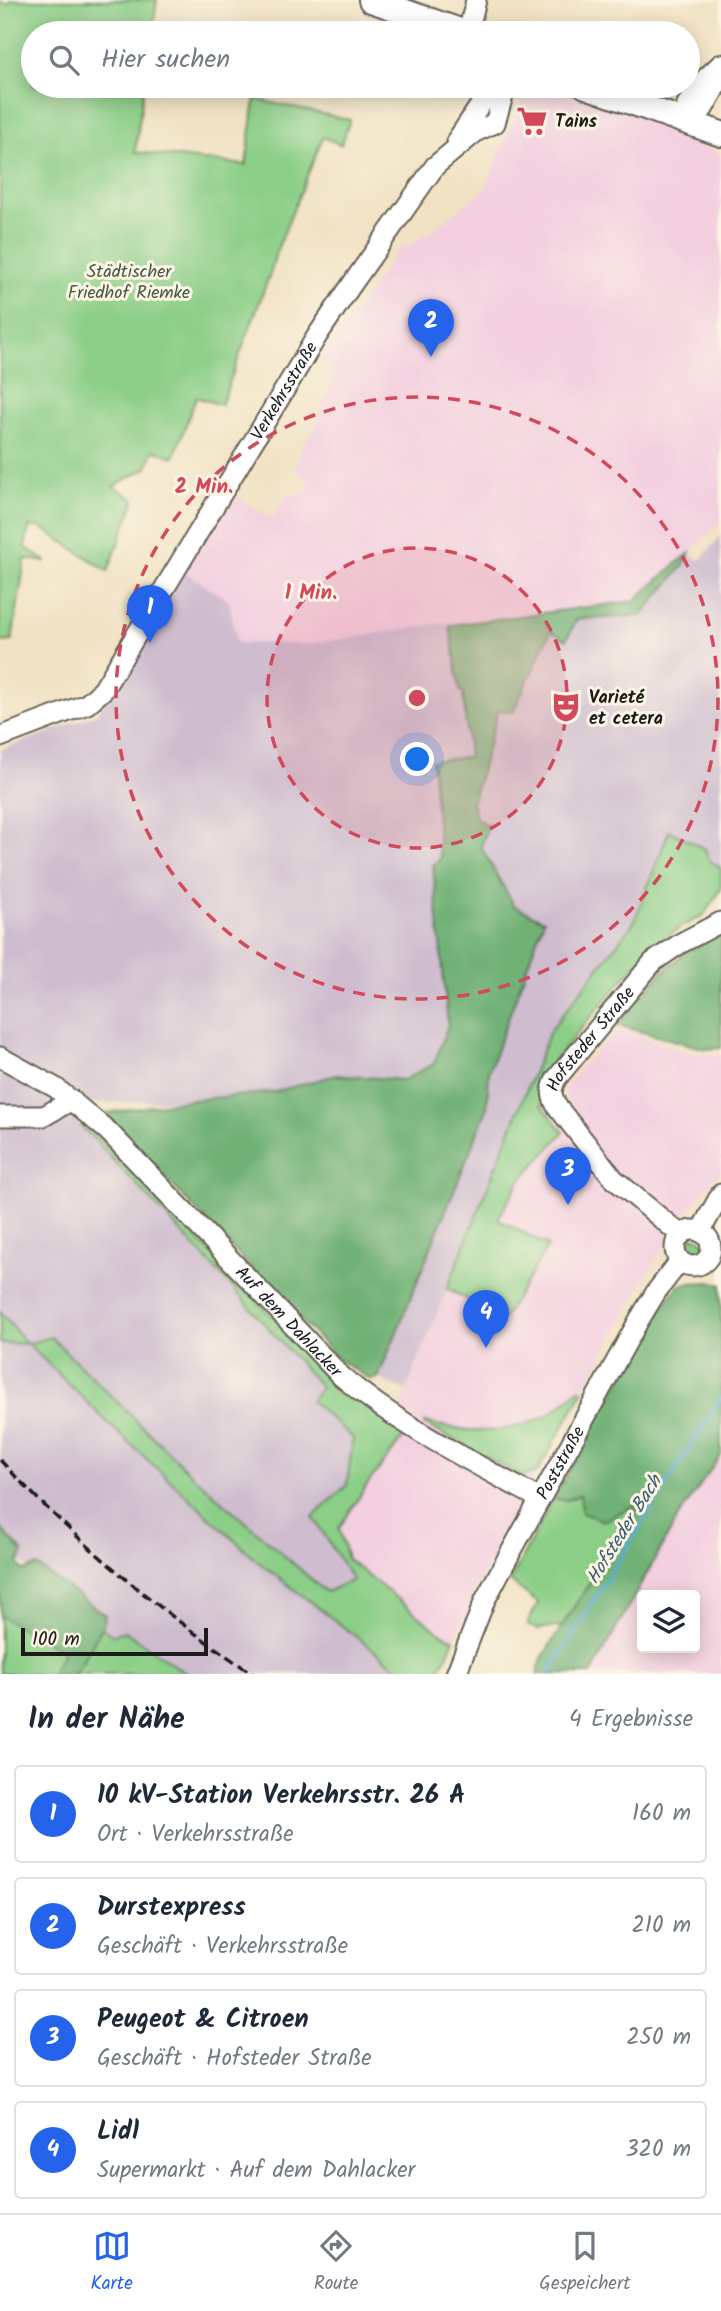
<!DOCTYPE html>
<html lang="de">
<head>
<meta charset="utf-8">
<style>
  :root { --surface:#fff; --page:#f6f6f7; --text:#1f2937; --muted:#747a83; --line:#e0e1e3; --accent:#2563eb }
  body { margin:0; font-family:Kalam,sans-serif; background:var(--page); color:var(--text) }
  .controls { position:absolute; right:21px; bottom:21px; display:grid; overflow:hidden; border-radius:7px; box-shadow:0 4px 18px #0003 }
  .controls button { width:63px; height:63px; display:grid; place-items:center; padding:0; border:0; border-bottom:2px solid var(--line); background:var(--surface); color:var(--text); font:35px sans-serif }
  .scale { position:absolute; left:21px; bottom:18px; width:187px; box-sizing:border-box; padding-left:7px; border:4px solid #1c1c1c; border-top:0; font-size:19px; line-height:24px; white-space:nowrap; color:#1c1c1c; -webkit-text-stroke:5px #fcf5e5; paint-order:stroke }
  .you { position:absolute; left:418px; top:760px; width:24px; height:24px; margin:-18px; border:5px solid #fff; border-radius:50%; background:#1a73e8; box-shadow:0 0 0 10px #1a73e833 }
  .badge { display:grid; place-items:center; width:46px; height:46px; border-radius:50%; background:var(--accent); color:#fff; font-size:23px; font-weight:700 }
  .pin { position:absolute; translate:-50% -58px; filter:drop-shadow(0 2px 4px #0008) }
  .pin::after { content:''; position:absolute; top:37px; width:24px; height:21px; background:inherit; clip-path:polygon(0 0,100% 0,50% 100%) }
  .list { margin:0; padding:0; list-style:none }
  h2 { display:flex; justify-content:space-between; align-items:center; height:91px; margin:0; padding:0 28px; font-size:30px }
  h2 small { font-size:23px; font-weight:400; color:var(--muted) }
  .list li { display:grid; grid-template-columns:46px 1fr auto; gap:21px; align-items:center; box-sizing:border-box; height:98px; margin:0 14px 14px; padding:0 14px; border:2px solid var(--line); border-radius:7px }
  .list b { display:block; font-size:26px; white-space:nowrap }
  .list p { margin:0; font-size:23px; white-space:nowrap; color:var(--muted) }
  .list em { font-size:23px; font-style:normal; color:var(--muted) }
  .icon { flex:none; width:38px; height:38px; fill:none; stroke:currentColor; stroke-width:2; stroke-linecap:round; stroke-linejoin:round }
  .map { position:relative; flex:none; width:721px; height:1674px; overflow:hidden }
  .search { position:absolute; background:var(--surface); box-shadow:0 4px 18px #0003; left:21px; right:21px; top:21px; height:77px; display:flex; align-items:center; gap:18px; box-sizing:border-box; padding:0 24px; border-radius:38px; color:var(--muted); font-size:26px }
  .sheet { height:539px; background:var(--surface) }
  nav { display:flex; justify-content:space-around; align-items:center; box-sizing:border-box; height:98px; border-top:2px solid var(--line); background:var(--surface); font-size:19px; color:var(--muted) }
  nav a { display:grid; justify-items:center; gap:4px }
  nav .on { color:var(--accent) }
  .map>svg:first-child { display:block }
  .built { fill:#f3cfe0; fill-rule:evenodd }
  .industrial { fill:#cfbdcf }
  .green { fill:#8bce87; stroke:#547552; stroke-width:2 }
  .forest { fill:#70b174; stroke:#466648; stroke-width:2 }
  .lines { fill:none; stroke-linecap:round; stroke-linejoin:round }
  .stream { stroke:#5dabd7; stroke-width:3.5 }
  .minor-casing { stroke:#676156; stroke-width:23 }
  .major-casing { stroke:#676156; stroke-width:28 }
  .minor { stroke:#fff; stroke-width:19 }
  .major { stroke:#fff; stroke-width:24 }
  .rail { stroke:#1c1c1c; stroke-width:3.5; stroke-dasharray:10 5; stroke-linecap:butt }
  .ring { fill:none; stroke:#d1495b; stroke-width:3.5; stroke-dasharray:12 9 }
  .labels { text-anchor:middle; stroke-width:6; stroke-linejoin:round; paint-order:stroke }
  .poi-label { font-size:18px; font-weight:bold; fill:#1c1c1c; stroke:#fcf5e5; text-anchor:start }
  .park-label { font-size:18px; fill:#435a41; stroke:#fcf5e5 }
  .street-label { font-size:18px; fill:#1c1c1c; stroke:#fcf5e5 }
  .water-label { font-size:19px; font-style:italic; fill:#395c70; stroke:#fcf5e5 }
  .centre { fill:#d1495b; stroke:#fcf5e5; stroke-width:3.5 }
  .ring-label { font-size:21px; text-anchor:middle; font-weight:bold; fill:#d1495b; stroke:#fcf5e5; stroke-width:6; stroke-linejoin:round; paint-order:stroke }
</style>
</head>
<body>
<div class="map">
<svg width="721" height="1674" viewBox="0 0 721 1674">
  <rect width="100%" height="100%" fill="#fcf5e5"/>
  <filter id="ink" filterUnits="userSpaceOnUse"><feTurbulence type="fractalNoise" baseFrequency=".0143" numOctaves="2"/><feDisplacementMap in="SourceGraphic" scale="14" xChannelSelector="R" yChannelSelector="G"/><feConvolveMatrix kernelMatrix="1 2 1 2 8 2 1 2 1" color-interpolation-filters="sRGB"/></filter>
  <filter id="wash" filterUnits="userSpaceOnUse"><feTurbulence type="fractalNoise" baseFrequency=".00686" numOctaves="4" result="noise"/><feDisplacementMap in="SourceGraphic" scale="28" xChannelSelector="R" yChannelSelector="G"/><feGaussianBlur stdDeviation="1.57" result="paint"/><feColorMatrix in="noise" values="0 0 0 0 0 0 0 0 0 0 0 0 0 0 0 0 0 1.4 0 .05"/><feComposite in="paint" operator="in"/></filter>
  <g filter="url(#wash)">
    <rect width="100%" height="100%" fill="#f1e2c3"/>
    <g class="built">
      <polygon points="527,86 560,86 664,123 721,155 721,521 689,554 678,562 634,601 450,625 443,623 310,644 237,643 229,601 185,572 233,494 272,519 288,494 292,496 307,492 310,480 295,470 303,444 315,428 335,370 317,359 340,333 398,250 414,244 485,189"/>
      <polygon points="616,1031 631,1033 695,1054 721,1054 721,1171 682,1218 649,1271 515,1514 477,1587 454,1639 439,1632 347,1559 339,1527 415,1418 400,1409 447,1289 504,1318 548,1247 498,1219 519,1182 579,1115 565,1099 564,1089 582,1066"/>
      <path d="M 721,1455 L 721,1674 L 591,1674 L 679,1516 ZM 642,1595 L 695,1595 L 695,1648 L 642,1648 Z"/>
    </g>
    <g class="industrial">
      <polygon points="721,536 721,868 709,860 705,849 669,831 634,922 550,1031 406,1391 378,1378 487,1110 489,1071 544,920 514,906 481,847 472,803 498,710 513,712 551,631 577,619 641,616 684,566 689,554 700,560"/>
      <polygon points="185,572 229,601 237,643 310,644 443,623 450,625 460,691 463,692 469,758 432,761 440,859 433,866 448,1025 435,1064 404,1080 336,1075 274,1092 208,1100 92,1103 72,1115 321,1387 311,1401 353,1438 347,1485 313,1517 353,1580 326,1592 193,1476 52,1337 257,1561 405,1674 161,1674 19,1560 0,1542 0,750 97,714"/>
    </g>
    <g class="green">
      <polygon points="10,0 157,0 152,33 33,33 33,86 144,86 135,152 246,165 255,99 350,120 341,145 323,137 276,252 271,271 221,405 196,397 174,457 153,450 147,468 113,486 135,500 108,571 40,527 29,527 25,547 47,562 25,559 12,641 0,642 0,2 9,4"/>
      <polygon points="669,831 705,849 709,860 721,868 721,889 703,916 684,925 649,949 551,1064 539,1084 542,1106 564,1132 519,1182 498,1219 548,1246 504,1318 447,1289 550,1031 634,922"/>
      <path d="M 86,1125 L 284,1328 L 328,1379 L 406,1434 L 369,1482 L 339,1528 L 347,1559 L 439,1632 L 454,1639 C 440,1672 442,1674 405,1674 L 257,1561 L 110,1425 L 28,1344 L 0,1343 L 0,1312 L 27,1344 L 51,1337 L 193,1476 L 326,1592 L 353,1580 L 313,1517 L 347,1485 L 353,1438 L 311,1401 L 321,1387 L 223,1277 L 81,1126 Z"/>
      <circle cx="694" cy="1249" r="12"/>
      <path d="M 579,1389 L 583,1392 L 537,1472 L 523,1477 L 424,1424 L 425,1422 C 468,1434 515,1436 554,1411 C 563,1405 571,1396 579,1389 Z"/>
      <polygon points="580,1495 641,1502 562,1626 537,1629 527,1625 538,1603 510,1581 553,1499 567,1500"/>
      <polygon points="0,1616 65,1652 51,1674 0,1674"/>
      <polygon points="102,1628 112,1635 125,1631 187,1674 75,1674"/>
    </g>
    <g class="forest">
      <polygon points="689,554 684,565 641,616 577,619 566,640 551,631 513,712 498,710 472,803 476,818 488,826 481,847 514,906 544,920 489,1071 487,1109 378,1378 371,1380 339,1360 111,1121 107,1113 182,1101 274,1092 336,1075 404,1080 434,1064 448,1025 433,865 440,859 432,761 469,757 463,692 460,691 450,625 634,601 678,562"/>
      <polygon points="721,934 721,1048 706,1049 616,1025 658,976 686,952"/>
      <polygon points="713,1282 721,1284 721,1455 679,1516 591,1674 537,1674 542,1658 640,1503 603,1521 582,1513 580,1495 567,1500 553,1499 656,1317 678,1286 687,1283"/>
      <polygon points="0,1528 23,1552 18,1564 24,1571 37,1566 105,1615 102,1628 75,1674 51,1674 64,1652 0,1616"/>
    </g>
    <g class="lines">
      <polyline class="stream" points="548,1674 721,1398"/>
    </g>
  </g>
  <g filter="url(#ink)">
    <g class="lines">
      <g class="minor-casing">
        <g id="minor">
          <polyline points="468,33 476,0"/>
          <polyline points="691,123 687,104 705,79 721,64"/>
          <polyline points="691,123 703,109 721,77"/>
          <polyline points="457,140 493,86"/>
          <path id="s1" d="M 0,737 L 87,704 L 103,690 L 317,336 L 350,287 L 435,166 L 477,131 L 495,123 L 506,86"/>
          <path id="s2" d="M 0,1057 L 56,1088 L 108,1131 L 341,1376 C 401,1427 471,1461 540,1499"/>
          <polyline points="0,1116 44,1116 72,1100"/>
          <circle cx="693" cy="1248" r="18"/>
          <polyline points="700,1232 721,1194"/>
          <path id="s3" d="M 681,1235 L 614,1179 L 556,1105 C 551,1095 551,1089 556,1079 L 653,962 L 681,943 L 721,922"/>
          <path id="s4" d="M 456,1674 L 485,1600 L 501,1570 L 639,1320 L 656,1292 L 680,1261"/>
        </g>
      </g>
      <g class="major-casing">
        <g id="major">
          <polyline points="371,0 466,33"/>
          <polyline points="586,86 721,134"/>
        </g>
      </g>
      <use href="#minor" class="minor"/>
      <use href="#major" class="major"/>
      <path class="rail" d="M 0,1460 C 77,1542 160,1612 253,1674"/>
    </g>
  </g>
  <circle cx="417" cy="698" r="150" fill="#d1495b" fill-opacity=".12"/>
  <g class="ring">
    <circle cx="417" cy="698" r="150"/>
    <circle cx="417" cy="698" r="301"/>
  </g>
  <defs>
    <g id="supermarket-bare" transform="scale(2.415)"><path d="M-6-5.5h2.5l.6 2H6L4.5 2H-2.5L-4.4-4H-6ZM-1.5 3.2a1.3 1.3 0 1 0 .1 0ZM3 3.2a1.3 1.3 0 1 0 .1 0Z" fill="#d1495b" stroke="#fcf5e5" stroke-width="2.5" paint-order="stroke"/></g>
    <g id="theatre-bare" transform="scale(2.415)"><path d="M-5-5.5Q0-4 5-5.5V0Q5 5 0 6Q-5 5-5 0ZM-3.3-2.5H-1v1.5H-3.3ZM1-2.5H3.3v1.5H1ZM-2.8 1Q0 5.5 2.8 1Z" fill="#d1495b" stroke="#fcf5e5" stroke-width="2.5" paint-order="stroke"/></g>
  </defs>
  <g fill-rule="evenodd">
    <use href="#supermarket-bare" x="532" y="121"/>
    <use href="#theatre-bare" x="566" y="707"/>
  </g>
  <g class="labels">
    <g class="poi-label">
      <text x="555" y="127">Tains</text>
      <text x="589" y="703">Varieté<tspan x="589" dy="21">et cetera</tspan></text>
    </g>
    <g class="park-label">
      <text x="129" y="277">Städtischer<tspan x="129" dy="21">Friedhof Riemke</tspan></text>
    </g>
    <g class="street-label">
      <text dy="6" stroke="none"><textPath href="#s1" startOffset="464">Verkehrsstraße</textPath></text>
      <text dy="6" stroke="none"><textPath href="#s3" startOffset="261">Hofsteder Straße</textPath></text>
      <text dy="6" stroke="none"><textPath href="#s2" startOffset="394">Auf dem Dahlacker</textPath></text>
      <text dy="6" stroke="none"><textPath href="#s4" startOffset="236">Poststraße</textPath></text>
    </g>
    <g class="water-label">
      <text transform="translate(623 1529) rotate(-58)" y="7">Hofsteder Bach</text>
    </g>
  </g>
  <circle cx="417" cy="698" r="10" class="centre"/>
  <g class="ring-label">
    <text x="204" y="493">2 Min.</text>
    <text x="311" y="599">1 Min.</text>
  </g>
</svg>
<div class="controls">
<button><svg class="icon" aria-label="layers" viewBox="0 0 24 24"><path d="M12 4l9 5-9 5-9-5zM3 14l9 5 9-5"/></svg></button>
</div>
<div class="scale">100 m</div>
<div class="you"></div>
<div class="pin badge" style="left:150px;top:643px">1</div>
<div class="pin badge" style="left:431px;top:357px">2</div>
<div class="pin badge" style="left:568px;top:1205px">3</div>
<div class="pin badge" style="left:486px;top:1348px">4</div>
<div class="search"><svg class="icon" aria-label="search" viewBox="0 0 24 24"><circle cx="10" cy="10" r="6"/><path d="M15 15l6 6"/></svg>Hier suchen</div>
</div>
<section class="sheet">
<h2>In der Nähe<small>4 Ergebnisse</small></h2>
<ul class="list">
<li><span class="badge">1</span><div><b>10 kV-Station Verkehrsstr. 26 A</b><p>Ort · Verkehrsstraße</p></div><em>160 m</em></li>
<li><span class="badge">2</span><div><b>Durstexpress</b><p>Geschäft · Verkehrsstraße</p></div><em>210 m</em></li>
<li><span class="badge">3</span><div><b>Peugeot &amp; Citroen</b><p>Geschäft · Hofsteder Straße</p></div><em>250 m</em></li>
<li><span class="badge">4</span><div><b>Lidl</b><p>Supermarkt · Auf dem Dahlacker</p></div><em>320 m</em></li>
</ul>
</section>
<nav>
<a class="on"><svg class="icon" aria-label="map" viewBox="0 0 24 24"><path d="M3 6l6-2 6 2 6-2v14l-6 2-6-2-6 2zM9 4v14M15 6v14"/></svg>Karte</a>
<a><svg class="icon" aria-label="directions" viewBox="0 0 24 24"><path d="M12 3l9 9-9 9-9-9zM9 14v-3h6M13 9l2 2-2 2"/></svg>Route</a>
<a><svg class="icon" aria-label="saved" viewBox="0 0 24 24"><path d="M7 4h10v16l-5-4-5 4z"/></svg>Gespeichert</a>
</nav>
</body>
</html>
